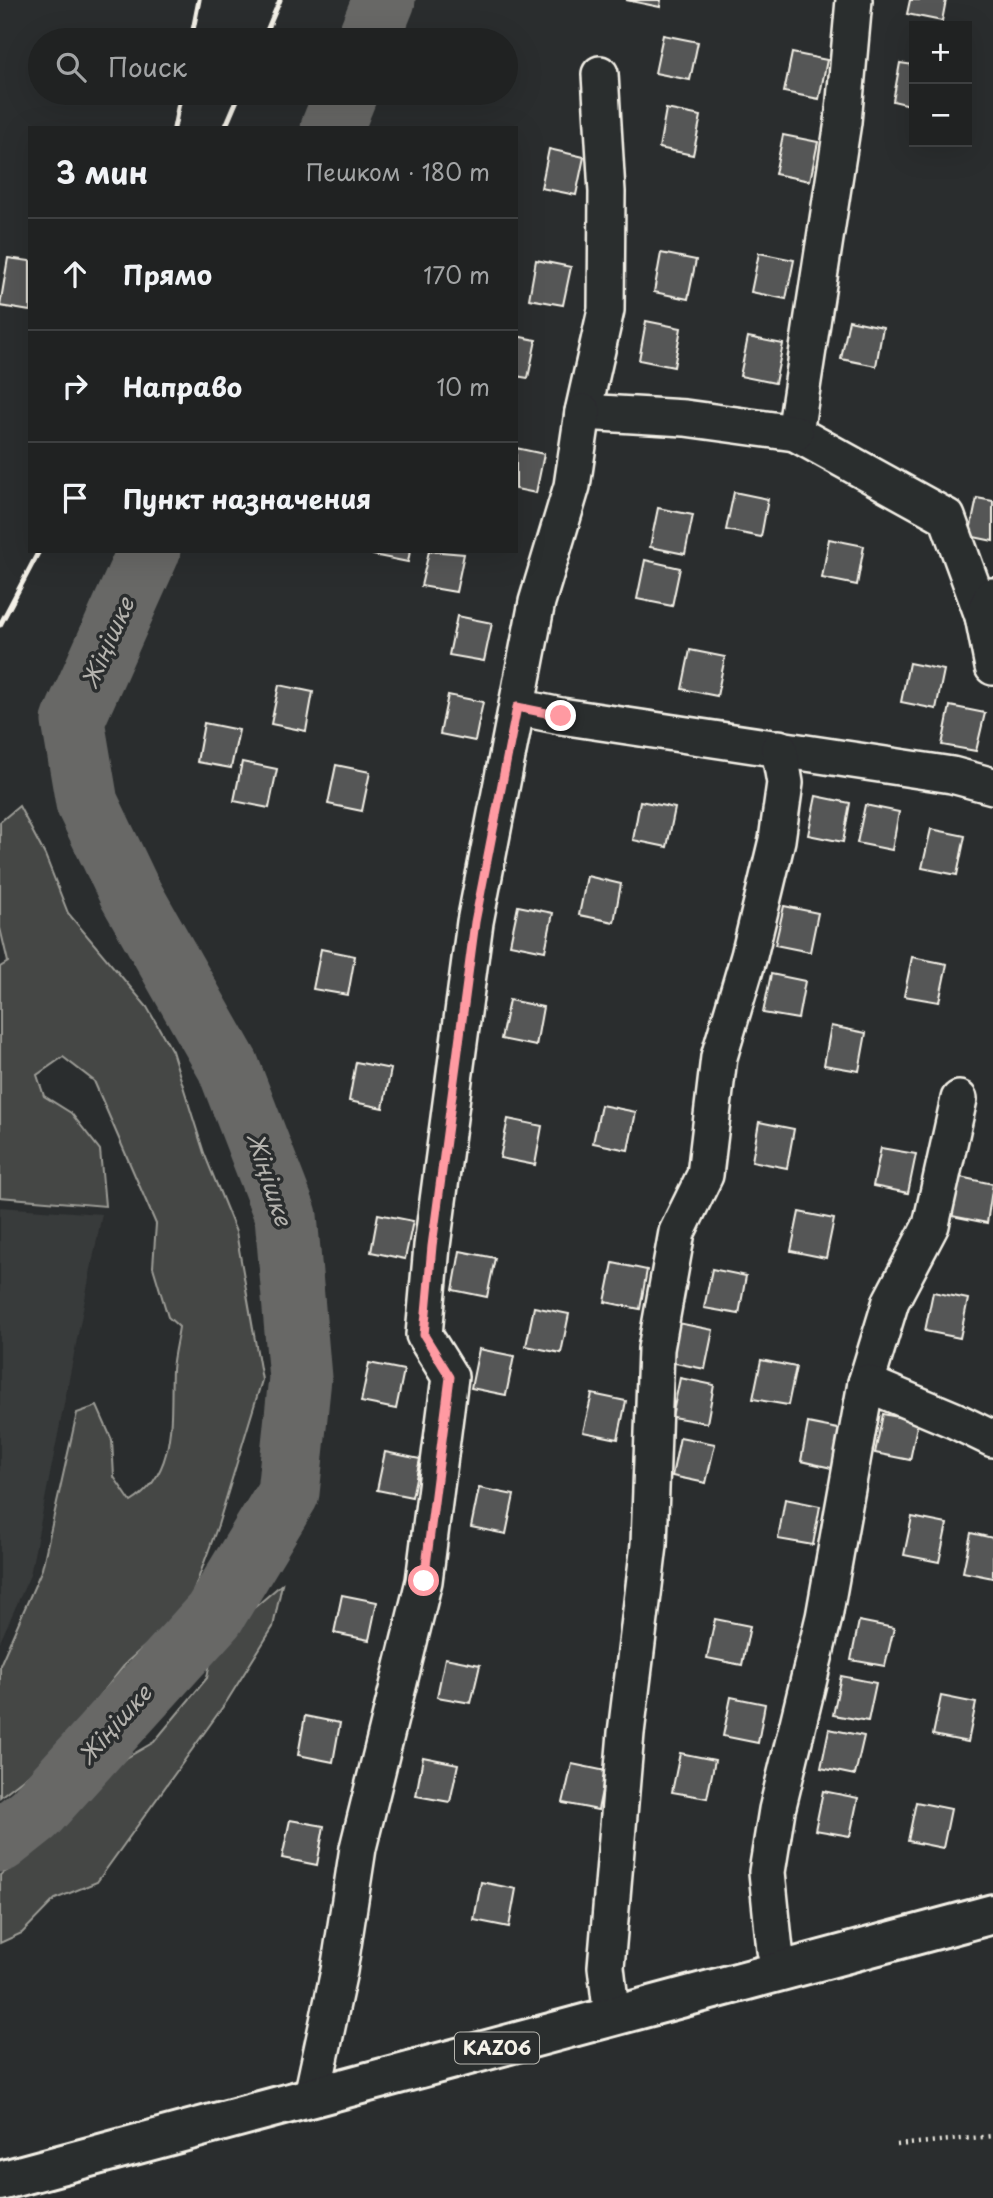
<!DOCTYPE html>
<html lang="ru">
<head>
<meta charset="utf-8">
<style>
  :root { --surface:#202222; --page:#282a2a; --text:#f1f3f6; --muted:#a2a4a5; --line:#3d3f40 }
  body { margin:0; font-family:"Playpen Sans",sans-serif; background:var(--page); color:var(--text) }
  .controls { position:absolute; right:21px; top:21px; display:grid; overflow:hidden; border-radius:0px; box-shadow:0 7px 28px #0002 }
  .controls button { width:63px; height:63px; display:grid; place-items:center; padding:0; border:0; border-bottom:2px solid var(--line); background:var(--surface); color:var(--text); font:35px sans-serif }
  .stop { position:absolute; width:21px; height:21px; margin:-16px; border:5px solid #ff9aa2; border-radius:50%; background:#fff }
  .stop.end { background:#ff9aa2; border-color:#fff; box-shadow:0 2px 7px #0008 }
  .list { margin:0; padding:0; list-style:none }
  h2 { display:flex; justify-content:space-between; align-items:center; height:91px; margin:0; padding:0 28px; font-size:30px }
  h2 small { font-size:23px; font-weight:400; color:var(--muted) }
  .list li { display:grid; grid-template-columns:46px 1fr auto; gap:21px; align-items:center; box-sizing:border-box; height:112px; padding:0 28px; border-top:2px solid var(--line) }
  .list b { display:block; font-size:26px; white-space:nowrap }
  .list em { font-size:23px; font-style:normal; color:var(--muted) }
  .icon { flex:none; width:38px; height:38px; fill:none; stroke:currentColor; stroke-width:2; stroke-linecap:round; stroke-linejoin:round }
  .map { position:relative; flex:none; width:993px; height:2198px; overflow:hidden }
  .search { position:absolute; background:var(--surface); box-shadow:0 7px 28px #0002; left:28px; top:28px; width:490px; height:77px; display:flex; align-items:center; gap:18px; box-sizing:border-box; padding:0 24px; border-radius:38px; color:var(--muted); font-size:26px }
  .panel { position:absolute; background:var(--surface); box-shadow:0 7px 28px #0002; left:28px; top:126px; width:490px; height:427px; border-radius:0px }
  .map>svg:first-child { display:block }
  .built { fill:#373a3a }
  .green { fill:#444645; stroke:#9c9c96; stroke-width:2 }
  .lines { fill:none; stroke-linecap:round; stroke-linejoin:round }
  .river { stroke:#676866; stroke-width:63 }
  .building { fill:#555756; stroke:#f4f1e8; stroke-width:2 }
  .minor-casing { stroke:#f4f1e8; stroke-width:40 }
  .highway-casing { stroke:#f4f1e8; stroke-width:44 }
  .path { stroke:#f4f1e8; stroke-width:4.5; stroke-dasharray:2 5; stroke-linecap:butt }
  .minor { stroke:#2a2d2e; stroke-width:35 }
  .highway { stroke:#2a2d2e; stroke-width:38 }
  .rail { stroke:#f4f1e8; stroke-width:5 }
  .route { stroke:#ff9aa2; stroke-width:9 }
  .labels { text-anchor:middle; stroke-width:7; stroke-linejoin:round; paint-order:stroke }
  .shield { fill:#2a2d2e; stroke:#b7b6b0; stroke-width:2 }
  .shield-label { font-size:19px; font-weight:bold; fill:#f4f1e8 }
  .water-label { font-size:23px; font-style:italic; fill:#b5b3ae; stroke:#2a2d2e }
</style>
</head>
<body>
<div class="map">
<svg width="993" height="2198" viewBox="0 0 993 2198">
  <rect width="100%" height="100%" fill="#2a2d2e"/>
  <filter id="ink" filterUnits="userSpaceOnUse"><feTurbulence type="fractalNoise" baseFrequency=".0143" numOctaves="2"/><feDisplacementMap in="SourceGraphic" scale="14" xChannelSelector="R" yChannelSelector="G"/><feConvolveMatrix kernelMatrix="1 2 1 2 8 2 1 2 1" color-interpolation-filters="sRGB"/></filter>
  <g filter="url(#ink)">
    <polygon class="built" points="0,1207 102,1214 30,1575 0,1642"/>
    <g class="green">
      <path d="M 19,806 L 45,855 L 68,913 L 147,1007 L 172,1051 L 204,1153 L 236,1232 L 262,1380 L 218,1525 L 187,1609 L 127,1662 L 68,1736 L 31,1773 L 0,1797 L 0,1665 L 42,1569 L 77,1413 L 97,1406 L 112,1440 L 114,1477 L 131,1502 C 178,1474 170,1416 172,1370 C 173,1355 177,1341 179,1327 L 168,1317 L 153,1267 L 156,1224 L 94,1081 L 63,1057 L 37,1075 L 44,1096 L 71,1113 L 100,1150 L 105,1206 L 0,1197 L 0,967 L 8,962 L 0,928 L 0,822 Z"/>
      <polygon points="282,1584 273,1627 227,1701 97,1882 55,1899 22,1933 0,1943 0,1875 19,1864 116,1764 154,1742 207,1678 214,1642"/>
    </g>
    <g class="lines">
      <g class="river">
        <polyline points="368,40 384,0"/>
        <polyline points="332,128 346,93"/>
        <polyline points="0,1841 34,1814 214,1615 288,1493 300,1378 286,1216 228,1066 130,893 87,803 73,721 149,551"/>
      </g>
    </g>
    <g class="building">
      <polygon points="626,0 661,0 660,7"/>
      <polygon points="910,0 946,0 942,21 907,14"/>
      <polygon points="663,35 698,42 690,80 655,73"/>
      <polygon points="792,53 827,60 819,99 784,92"/>
      <polygon points="900,63 914,65 914,106 893,101"/>
      <polygon points="666,109 701,116 693,155 659,148"/>
      <polygon points="783,135 818,142 810,181 775,174"/>
      <polygon points="549,149 584,157 576,195 541,188"/>
      <polygon points="661,253 696,260 688,299 654,292"/>
      <polygon points="759,253 794,260 786,299 751,292"/>
      <polygon points="8,258 30,261 30,311 0,306"/>
      <polygon points="536,260 571,267 563,305 529,299"/>
      <polygon points="849,320 883,327 876,366 841,359"/>
      <polygon points="646,321 681,328 674,367 639,360"/>
      <polygon points="516,336 536,340 528,378 516,376"/>
      <polygon points="748,337 783,344 775,383 740,376"/>
      <polygon points="516,448 544,454 536,493 516,489"/>
      <polygon points="734,492 768,499 761,537 726,530"/>
      <polygon points="977,498 993,501 993,541 969,536"/>
      <polygon points="658,508 693,515 685,554 650,547"/>
      <polygon points="829,539 864,546 857,585 822,578"/>
      <polygon points="374,551 410,551 408,562 373,555"/>
      <polygon points="429,551 464,554 456,592 421,586"/>
      <polygon points="645,560 680,568 672,606 637,599"/>
      <polygon points="457,616 492,623 484,661 449,655"/>
      <polygon points="690,650 725,657 717,696 682,689"/>
      <polygon points="909,663 944,670 936,709 901,702"/>
      <polygon points="279,685 313,692 306,731 271,724"/>
      <polygon points="448,695 483,702 475,741 440,734"/>
      <polygon points="950,706 985,713 976,751 942,745"/>
      <polygon points="204,723 239,730 231,768 197,762"/>
      <polygon points="242,762 277,769 269,808 234,801"/>
      <polygon points="336,765 370,772 362,811 328,804"/>
      <polygon points="816,796 850,803 843,842 808,835"/>
      <polygon points="640,801 675,808 667,847 633,840"/>
      <polygon points="865,805 899,812 892,850 857,843"/>
      <polygon points="931,829 965,836 957,875 922,868"/>
      <polygon points="587,876 621,884 614,922 579,915"/>
      <polygon points="518,906 553,913 545,951 510,944"/>
      <polygon points="784,906 818,913 810,952 775,945"/>
      <polygon points="321,949 355,956 348,995 313,989"/>
      <polygon points="912,957 947,964 939,1002 904,996"/>
      <polygon points="771,974 805,981 798,1019 763,1013"/>
      <polygon points="509,1000 543,1007 536,1046 501,1039"/>
      <polygon points="831,1026 866,1033 859,1071 824,1065"/>
      <polygon points="356,1062 391,1069 383,1108 349,1101"/>
      <polygon points="601,1105 636,1112 628,1150 593,1143"/>
      <polygon points="508,1119 542,1126 535,1165 500,1158"/>
      <polygon points="759,1122 794,1129 787,1168 752,1161"/>
      <polygon points="881,1148 916,1154 908,1193 873,1186"/>
      <polygon points="960,1177 993,1184 987,1223 952,1216"/>
      <polygon points="799,1212 834,1219 826,1258 791,1251"/>
      <polygon points="378,1214 413,1221 405,1259 371,1252"/>
      <polygon points="460,1251 495,1258 487,1297 453,1290"/>
      <polygon points="613,1263 647,1270 640,1309 605,1302"/>
      <polygon points="712,1269 746,1276 739,1314 704,1308"/>
      <polygon points="933,1292 968,1299 960,1338 925,1331"/>
      <polygon points="534,1307 569,1314 561,1353 526,1346"/>
      <polygon points="678,1323 713,1330 705,1369 670,1362"/>
      <polygon points="479,1349 514,1356 506,1395 471,1388"/>
      <polygon points="761,1360 796,1367 788,1405 753,1399"/>
      <polygon points="369,1363 404,1370 396,1409 361,1402"/>
      <polygon points="680,1378 714,1385 707,1423 672,1417"/>
      <polygon points="592,1394 626,1401 618,1439 583,1432"/>
      <polygon points="883,1414 918,1421 910,1460 875,1453"/>
      <polygon points="808,1423 843,1430 836,1469 801,1461"/>
      <polygon points="680,1437 715,1444 706,1483 672,1476"/>
      <polygon points="385,1452 420,1459 412,1497 377,1490"/>
      <polygon points="479,1488 514,1495 506,1534 471,1527"/>
      <polygon points="785,1499 820,1506 813,1545 778,1539"/>
      <polygon points="912,1517 947,1524 939,1562 904,1555"/>
      <polygon points="971,1533 993,1538 993,1578 963,1572"/>
      <polygon points="342,1595 377,1602 369,1640 334,1633"/>
      <polygon points="715,1619 750,1626 742,1665 707,1658"/>
      <polygon points="859,1621 894,1628 885,1666 851,1660"/>
      <polygon points="445,1658 480,1665 471,1703 437,1697"/>
      <polygon points="841,1676 876,1683 868,1721 833,1715"/>
      <polygon points="941,1696 976,1703 968,1742 933,1735"/>
      <polygon points="731,1697 765,1704 758,1743 723,1736"/>
      <polygon points="305,1716 340,1723 333,1762 298,1755"/>
      <polygon points="829,1729 864,1736 855,1775 821,1768"/>
      <polygon points="680,1753 715,1760 707,1798 672,1792"/>
      <polygon points="423,1757 458,1764 450,1802 416,1796"/>
      <polygon points="572,1764 606,1771 598,1810 563,1803"/>
      <polygon points="823,1791 858,1798 850,1836 815,1830"/>
      <polygon points="916,1802 951,1809 943,1848 908,1841"/>
      <polygon points="290,1820 324,1826 317,1865 282,1858"/>
      <polygon points="481,1882 516,1889 509,1927 474,1920"/>
    </g>
    <g class="lines">
      <g class="minor-casing">
        <g id="minor">
          <polyline points="854,0 843,122 795,433 947,517 983,616"/>
          <polyline points="600,74 607,192 606,310 583,412 685,418 795,433"/>
          <polyline points="992,596 983,616 993,667"/>
          <polyline points="517,707 561,716 952,775 993,786"/>
          <polyline points="866,1383 891,1301 931,1225 959,1099"/>
          <polyline points="781,1970 775,1950 767,1872 777,1810 824,1617 866,1383 954,1420 993,1439"/>
          <polyline points="612,2017 606,1967 626,1733 649,1545 656,1349 677,1232 705,1175 719,1057 749,956 777,840 785,783 779,748"/>
          <polyline points="312,2096 339,1971 358,1848 424,1581 450,1377 424,1335 432,1246 475,922 537,602 572,486 583,412"/>
        </g>
      </g>
      <g class="highway-casing">
        <polyline id="highway" points="0,2181 993,1914"/>
      </g>
      <polyline class="path" points="897,2145 993,2136"/>
      <use href="#minor" class="minor"/>
      <use href="#highway" class="highway"/>
      <g class="rail">
        <polyline points="191,40 199,0"/>
        <polyline points="263,40 280,0"/>
        <polyline points="174,128 181,93"/>
        <polyline points="225,128 240,93"/>
        <polyline points="0,625 39,551"/>
      </g>
    </g>
  </g>
  <g class="lines" filter="url(#ink)">
    <polyline class="route" points="424,1581 450,1377 424,1335 432,1246 475,922 517,707 561,716"/>
  </g>
  <g class="labels">
    <rect class="shield" x="455" y="2032.5" width="84" height="31" rx="5"/>
    <g class="shield-label">
      <text x="497" y="2055">KАZ06</text>
    </g>
    <g class="water-label">
      <text transform="translate(108 643) rotate(-66)" y="8">Жіңішке</text>
      <text transform="translate(269 1179) rotate(72)" y="8">Жіңішке</text>
      <text transform="translate(115 1725) rotate(-48)" y="8">Жіңішке</text>
    </g>
  </g>
</svg>
<div class="controls">
<button>+</button>
<button>−</button>
</div>
<div class="stop" style="left:424px;top:1581px"></div>
<div class="stop end" style="left:561px;top:716px"></div>
<div class="search"><svg class="icon" aria-label="search" viewBox="0 0 24 24"><circle cx="10" cy="10" r="6"/><path d="M15 15l6 6"/></svg>Поиск</div>
<section class="panel">
<h2>3 мин<small>Пешком · 180 m</small></h2>
<ul class="list">
<li><svg class="icon" aria-label="ahead" viewBox="0 0 24 24"><path d="M12 20V5M6 11l6-6 6 6"/></svg><div><b>Прямо</b></div><em>170 m</em></li>
<li><svg class="icon" aria-label="right" viewBox="0 0 24 24"><path d="M7 20v-9h11M14 6l5 5-5 5"/></svg><div><b>Направо</b></div><em>10 m</em></li>
<li><svg class="icon" aria-label="arrive" viewBox="0 0 24 24"><path d="M6 21V4h12l-3 4 3 4H6"/></svg><div><b>Пункт назначения</b></div></li>
</ul>
</section>
</div>
</body>
</html>
